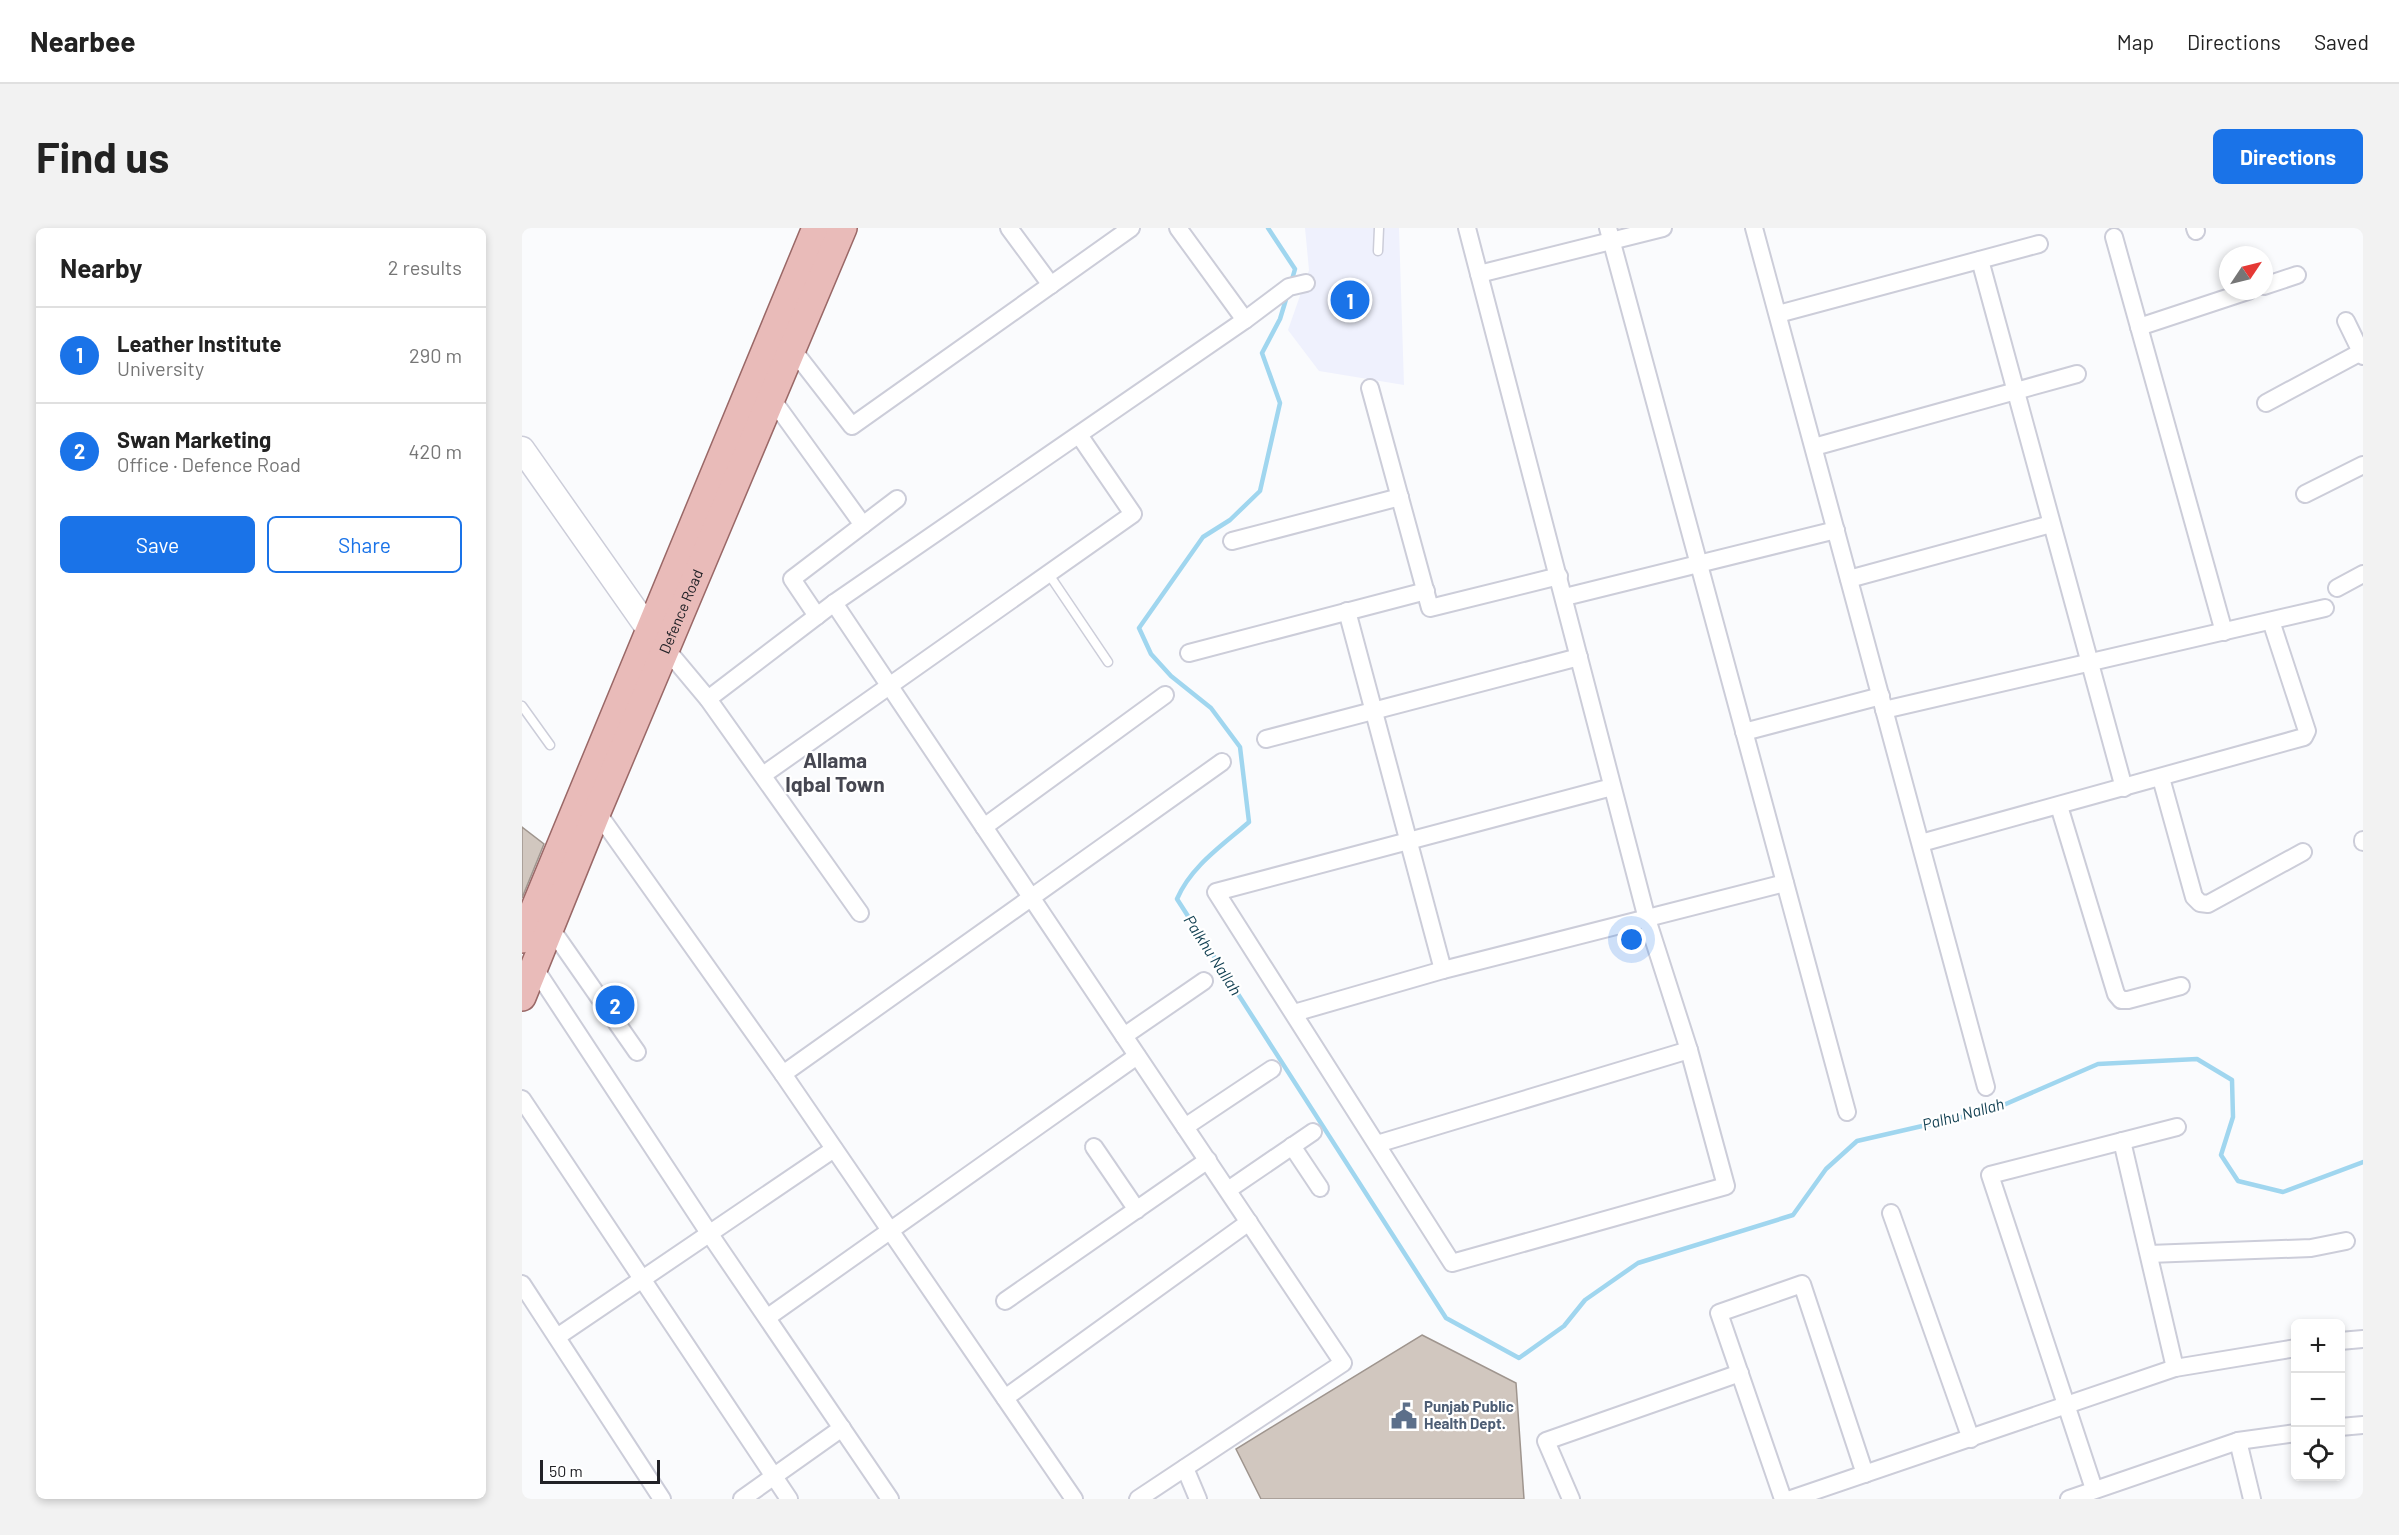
<!DOCTYPE html>
<html lang="en">
<head>
<meta charset="utf-8">
<style>
  :root { --surface:#fff; --page:#f2f2f2; --text:#222; --muted:#767676; --line:#e0e0e0; --accent:#1a73e8 }
  body { margin:0; font-family:Barlow,sans-serif; background:var(--page); color:var(--text) }
  .controls { position:absolute; right:18px; bottom:18px; display:grid; overflow:hidden; border-radius:9px; box-shadow:0 3px 9px #0003 }
  .controls button { width:54px; height:54px; display:grid; place-items:center; padding:0; border:0; border-bottom:2px solid var(--line); background:var(--surface); color:var(--text); font:30px sans-serif }
  .compass { position:absolute; left:1697px; top:18px; width:54px; height:54px; border-radius:50%; background:var(--surface); box-shadow:0 3px 9px #0003; rotate:55deg }
  .scale { position:absolute; left:18px; bottom:15px; width:120px; box-sizing:border-box; padding-left:6px; border:3px solid #222227; border-top:0; font-size:16px; line-height:21px; white-space:nowrap; color:#222227; -webkit-text-stroke:4px #fff; paint-order:stroke }
  .you { position:absolute; left:1110px; top:712px; width:21px; height:21px; margin:-15px; border:4px solid #fff; border-radius:50%; background:#1a73e8; box-shadow:0 0 0 9px #1a73e833 }
  .badge { display:grid; place-items:center; width:39px; height:39px; border-radius:50%; background:var(--accent); color:#fff; font-size:20px; font-weight:700 }
  .pin { position:absolute; translate:-50% -50%; border:3px solid #fff; box-shadow:0 2px 6px #0006 }
  .list { margin:0; padding:0; list-style:none }
  h2 { display:flex; justify-content:space-between; align-items:center; height:78px; margin:0; padding:0 24px; font-size:26px }
  h2 small { font-size:20px; font-weight:400; color:var(--muted) }
  .list li { display:grid; grid-template-columns:39px 1fr auto; gap:18px; align-items:center; box-sizing:border-box; height:96px; padding:0 24px; border-top:2px solid var(--line) }
  .list b { display:block; font-size:22px; white-space:nowrap }
  .list p { margin:0; font-size:20px; white-space:nowrap; color:var(--muted) }
  .list em { font-size:20px; font-style:normal; color:var(--muted) }
  .actions { display:flex; gap:12px; padding:18px 24px }
  .actions a { flex:1; padding:14px 0; border:2px solid var(--accent); border-radius:9px; text-align:center; font-size:21px; color:var(--accent) }
  .actions .main { background:var(--accent); color:#fff }
  .icon { flex:none; width:33px; height:33px; fill:none; stroke:currentColor; stroke-width:2; stroke-linecap:round; stroke-linejoin:round }
  .map { position:relative; flex:none; width:1841px; height:1271px; overflow:hidden; border-radius:9px }
  header { display:flex; align-items:center; gap:36px; box-sizing:border-box; height:84px; padding:0 30px; background:var(--surface); border-bottom:2px solid var(--line) }
  header strong { font-size:28px }
  nav { display:flex; gap:33px; margin-inline-start:auto; font-size:21px }
  .intro { display:flex; align-items:center; justify-content:space-between; box-sizing:border-box; height:144px; padding:0 36px }
  h1 { margin:0; font-size:42px }
  .button { padding:15px 27px; border-radius:9px; background:var(--accent); color:#fff; font-size:21px; font-weight:700 }
  main { display:flex; gap:36px; padding:0 36px }
  aside { flex:1; background:var(--surface); border-radius:9px; box-shadow:0 3px 9px #0003 }
  .map>svg:first-child { display:block }
  .built { fill:#eff1fd }
  .lines { fill:none; stroke-linecap:round; stroke-linejoin:round }
  .stream { stroke:#a0d6ef; stroke-width:4.5 }
  .building { fill:#d1c7bf; stroke:#9f958e; stroke-width:1.5 }
  .lane-casing { stroke:#cccdd9; stroke-width:11 }
  .street-casing { stroke:#cccdd9; stroke-width:20 }
  .secondary-casing { stroke:#cccdd9; stroke-width:27 }
  .primary-casing { stroke:#9a6867; stroke-width:30 }
  .lane { stroke:#fff; stroke-width:8 }
  .street { stroke:#fff; stroke-width:16 }
  .secondary { stroke:#fff; stroke-width:24 }
  .primary { stroke:#e9bbb9; stroke-width:27 }
  .labels { text-anchor:middle; stroke-width:4.5; stroke-linejoin:round; paint-order:stroke }
  .street-label { font-size:15px; fill:#222227; stroke:#fff }
  .service-label { font-size:15px; font-weight:bold; fill:#4e5e75; stroke:#fff; text-anchor:start }
  .water-label { font-size:16px; font-style:italic; fill:#134153; stroke:#fff }
  .district-label { font-size:21px; font-weight:bold; fill:#464751; stroke:#fff }
</style>
</head>
<body>
<header>
<strong>Nearbee</strong>
<nav><a>Map</a><a>Directions</a><a>Saved</a></nav>
</header>
<div class="intro"><h1>Find us</h1><a class="button">Directions</a></div>
<main>
<aside>
<h2>Nearby<small>2 results</small></h2>
<ul class="list">
<li><span class="badge">1</span><div><b>Leather Institute</b><p>University</p></div><em>290 m</em></li>
<li><span class="badge">2</span><div><b>Swan Marketing</b><p>Office · Defence Road</p></div><em>420 m</em></li>
</ul>
<div class="actions"><a class="main">Save</a><a>Share</a></div>
</aside>
<div class="map">
<svg width="1841" height="1271" viewBox="0 0 1841 1271">
  <rect width="100%" height="100%" fill="#fafbfd"/>
  <polygon class="built" points="783,0 877,0 882,157 797,143 766,102 787,42"/>
  <g class="lines">
    <g class="stream">
      <polyline points="746,0 773,41 769,55"/>
      <path d="M 765,68 L 758,91 L 740,125 L 758,175 L 738,263 L 708,292 L 681,309 L 617,400 L 629,426 L 649,448 L 689,480 L 718,519 L 727,594 C 701,617 669,638 655,671 L 924,1090 L 997,1130 L 1042,1098 L 1063,1072 L 1116,1035 L 1271,987 L 1304,941 L 1335,913 L 1470,882 L 1576,836 L 1675,831 L 1710,852 L 1711,889 L 1699,927 L 1716,953 L 1761,964 L 1841,934"/>
    </g>
  </g>
  <g class="building">
    <polygon points="0,599 22,616 0,670"/>
    <polygon points="900,1107 994,1155 1002,1271 739,1271 714,1221"/>
  </g>
  <g class="lines">
    <g class="lane-casing">
      <g id="lane">
        <polyline points="856,23 857,0"/>
        <polyline points="526,345 586,434"/>
        <polyline points="0,478 28,517"/>
      </g>
    </g>
    <g class="street-casing">
      <g id="street">
        <polyline points="487,0 529,57"/>
        <polyline points="656,0 723,92"/>
        <polyline points="945,0 1125,691 1167,822 1204,958 930,1035 694,664 1090,559"/>
        <polyline points="1086,0 1325,884"/>
        <polyline points="1232,0 1464,859"/>
        <polyline points="1673,0 1674,3"/>
        <polyline points="1592,9 1702,404"/>
        <polyline points="1458,32 1602,560"/>
        <polyline points="957,46 1141,0"/>
        <polyline points="1742,58 1775,47"/>
        <polyline points="1256,86 1517,16"/>
        <polyline points="1824,93 1841,128"/>
        <polyline points="1617,99 1726,63"/>
        <polyline points="271,122 330,198 609,0"/>
        <polyline points="848,160 908,380 1037,348"/>
        <polyline points="250,171 341,297"/>
        <polyline points="1744,175 1839,124"/>
        <polyline points="1292,219 1555,146"/>
        <polyline points="1783,266 1841,237"/>
        <polyline points="710,313 878,269"/>
        <polyline points="1327,351 1529,296"/>
        <polyline points="1815,360 1841,346"/>
        <polyline points="1043,369 1314,302"/>
        <polyline points="312,375 821,1135 616,1271"/>
        <polyline points="825,383 921,742"/>
        <polyline points="295,388 270,351 375,271"/>
        <polyline points="145,422 186,471 338,685"/>
        <polyline points="667,425 904,363"/>
        <polyline points="186,471 312,375 723,92 767,59 784,55"/>
        <polyline points="1362,482 1803,380"/>
        <polyline points="1222,504 1359,468"/>
        <polyline points="744,511 1057,429"/>
        <polyline points="241,547 611,286 557,207"/>
        <polyline points="1639,550 1672,669 1678,675 1686,676 1781,624"/>
        <polyline points="1537,578 1594,766 1599,772 1606,772 1659,758"/>
        <polyline points="75,584 261,846 552,1271"/>
        <polyline points="462,599 643,467"/>
        <polyline points="1841,612 1841,614"/>
        <polyline points="1399,615 1782,509 1785,503 1749,393"/>
        <polyline points="28,699 115,824"/>
        <polyline points="12,739 187,1005 368,1271"/>
        <polyline points="772,785 921,742 1263,655"/>
        <polyline points="602,808 682,753"/>
        <polyline points="261,846 700,534"/>
        <polyline points="0,871 267,1271"/>
        <polyline points="663,899 750,841"/>
        <polyline points="1600,913 1653,1140"/>
        <polyline points="855,916 1167,822"/>
        <polyline points="770,918 798,960"/>
        <polyline points="572,919 615,982"/>
        <polyline points="706,962 791,904"/>
        <polyline points="1369,985 1449,1211"/>
        <polyline points="1627,1026 1789,1020 1824,1013"/>
        <polyline points="0,1056 140,1271"/>
        <polyline points="483,1073 686,932"/>
        <polyline points="246,1089 615,828"/>
        <polyline points="35,1109 312,921"/>
        <polyline points="1818,1113 1841,1111"/>
        <polyline points="483,1170 727,994"/>
        <polyline points="1818,1199 1841,1197"/>
        <polyline points="1716,1213 1730,1271"/>
        <polyline points="663,1240 676,1271"/>
        <polyline points="1572,1261 1468,947 1655,899"/>
        <polyline points="220,1271 320,1200"/>
        <polyline points="1049,1271 1024,1213 1218,1145"/>
        <polyline points="1261,1271 1197,1085 1280,1056 1343,1246"/>
        <polyline points="1269,1271 1653,1140 1774,1120"/>
        <polyline points="1547,1271 1716,1213 1774,1205"/>
      </g>
    </g>
    <g class="secondary-casing">
      <polyline id="secondary" points="0,221 128,403"/>
    </g>
    <g class="primary-casing">
      <g id="primary">
        <polyline points="0,711 294,0"/>
        <path id="s1" d="M 0,769 L 75,584 L 321,0"/>
      </g>
    </g>
    <use href="#lane" class="lane"/>
    <use href="#street" class="street"/>
    <use href="#secondary" class="secondary"/>
    <use href="#primary" class="primary"/>
  </g>
  <defs>
    <g id="civic-bare" transform="scale(2.07)"><path d="M-.6-6.5H3V-4.5H.6V-3L4-1V1h2V6H-6V1h2V-1L-.6-3ZM-1.2 2.5V6h2.4V2.5Z" fill="#5c6f8a" stroke="#fff" stroke-width="2.5" paint-order="stroke"/></g>
  </defs>
  <g fill-rule="evenodd">
    <use href="#civic-bare" x="882" y="1188"/>
  </g>
  <g class="labels">
    <g class="street-label">
      <text dy="5" stroke="none"><textPath href="#s1" startOffset="417">Defence Road</textPath></text>
    </g>
    <g class="service-label">
      <text x="902" y="1184">Punjab Public<tspan x="902" dy="17">Health Dept.</tspan></text>
    </g>
    <g class="water-label">
      <text transform="translate(691 727) rotate(57)" y="6">Palkhu Nallah</text>
      <text transform="translate(1441 886) rotate(-15)" y="6">Palhu Nallah</text>
    </g>
    <g class="district-label">
      <text x="313" y="540">Allama<tspan x="313" dy="24">Iqbal Town</tspan></text>
    </g>
  </g>
</svg>
<div class="controls">
<button>+</button>
<button>−</button>
<button><svg class="icon" aria-label="locate" viewBox="0 0 24 24"><circle cx="12" cy="12" r="6"/><path d="M12 2v4M12 18v4M2 12h4M18 12h4"/></svg></button>
</div>
<svg class="compass" viewBox="-18 -18 36 36"><path d="M0-13l5 13h-10z" fill="#e53935"/><path d="M0 13l5-13h-10z" fill="#767676"/></svg>
<div class="scale">50 m</div>
<div class="you"></div>
<div class="pin badge" style="left:828px;top:72px">1</div>
<div class="pin badge" style="left:93px;top:777px">2</div>
</div>
</main>
</body>
</html>
